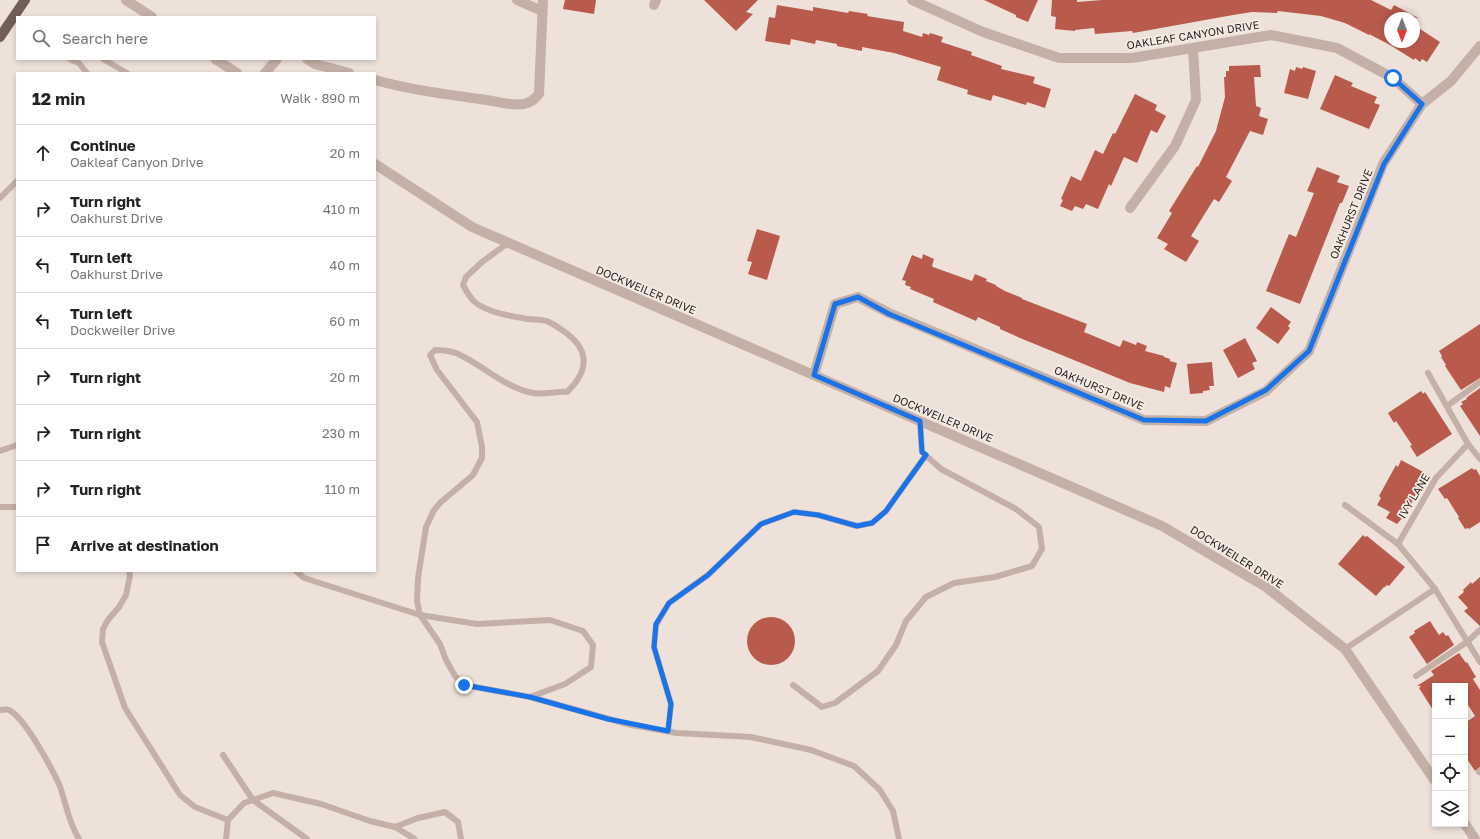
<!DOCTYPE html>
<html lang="en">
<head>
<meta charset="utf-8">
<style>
  :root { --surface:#fff; --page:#f6f6f6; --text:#222; --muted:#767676; --line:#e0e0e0 }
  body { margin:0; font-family:"Golos Text",sans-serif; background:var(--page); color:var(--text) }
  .controls { position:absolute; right:12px; bottom:12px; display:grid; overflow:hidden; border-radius:0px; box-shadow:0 2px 6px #0003 }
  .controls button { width:36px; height:36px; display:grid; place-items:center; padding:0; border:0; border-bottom:1px solid var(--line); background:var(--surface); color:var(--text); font:20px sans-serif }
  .compass { position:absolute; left:1384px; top:12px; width:36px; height:36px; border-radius:50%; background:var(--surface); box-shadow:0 2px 6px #0003; rotate:180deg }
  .stop { position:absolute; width:12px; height:12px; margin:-9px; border:3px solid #1a73e8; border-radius:50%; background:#fff }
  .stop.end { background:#1a73e8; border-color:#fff; box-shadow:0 1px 4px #0008 }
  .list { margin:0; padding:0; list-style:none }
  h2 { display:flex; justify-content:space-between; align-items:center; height:52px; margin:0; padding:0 16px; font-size:17px }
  h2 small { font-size:13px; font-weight:400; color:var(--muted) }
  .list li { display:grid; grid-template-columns:26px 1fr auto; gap:12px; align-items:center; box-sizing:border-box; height:56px; padding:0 16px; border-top:1px solid var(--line) }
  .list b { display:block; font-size:15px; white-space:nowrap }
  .list p { margin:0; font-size:13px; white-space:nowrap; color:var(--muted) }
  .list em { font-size:13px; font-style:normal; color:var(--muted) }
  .icon { flex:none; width:22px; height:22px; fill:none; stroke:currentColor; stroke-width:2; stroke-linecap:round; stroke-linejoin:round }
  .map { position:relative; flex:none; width:1480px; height:839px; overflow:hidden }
  .search { position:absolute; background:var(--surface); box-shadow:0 2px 6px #0003; left:16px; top:16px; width:360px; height:44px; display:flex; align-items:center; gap:10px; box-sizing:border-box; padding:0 14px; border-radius:0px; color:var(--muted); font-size:15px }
  .panel { position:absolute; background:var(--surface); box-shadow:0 2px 6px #0003; left:16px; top:72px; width:360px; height:500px; border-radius:0px }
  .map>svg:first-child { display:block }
  .building { fill:#b85a4c }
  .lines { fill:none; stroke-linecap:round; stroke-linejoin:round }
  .service { stroke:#c4b0a6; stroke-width:6 }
  .minor { stroke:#c4b0a6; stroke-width:10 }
  .primary { stroke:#715e59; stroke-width:10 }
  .route { stroke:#1a73e8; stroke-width:5 }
  .labels { text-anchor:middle; stroke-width:3.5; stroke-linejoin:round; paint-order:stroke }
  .street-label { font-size:11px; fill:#312826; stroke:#f6ece4 }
</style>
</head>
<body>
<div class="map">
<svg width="1480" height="839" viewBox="0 0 1480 839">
  <rect width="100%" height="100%" fill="#ede1d9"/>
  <g class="building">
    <polygon points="565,0 596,0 594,14 563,9"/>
    <polygon points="704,0 758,0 746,12 753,14 736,31"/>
    <polygon points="984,0 1038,0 1028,22 1016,17 1016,15"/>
    <polygon points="1052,0 1077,0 1077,2 1102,0 1371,0 1391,10 1394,5 1418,18 1390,18 1390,42 1414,42 1414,25 1440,42 1427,62 1422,59 1420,62 1415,58 1414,60 1390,45 1369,34 1369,35 1345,23 1321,16 1278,11 1277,13 1252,12 1233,15 1133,33 1132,31 1095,34 1094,28 1075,30 1075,31 1055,29 1056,17 1051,16"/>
    <polygon points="777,5 813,11 813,7 848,13 849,11 868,14 867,16 904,22 903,31 922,37 923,33 929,35 930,33 943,37 941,42 972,52 971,55 1002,66 1001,69 1035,77 1033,83 1051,89 1045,108 1027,102 1026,105 993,95 991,101 967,94 968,90 937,80 941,67 894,53 862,47 862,51 837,46 837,44 816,40 815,44 791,39 790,45 765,41 769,17 775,18"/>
    <polygon points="1260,65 1261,77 1254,77 1256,106 1261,108 1259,116 1268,119 1263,135 1250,131 1226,177 1232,181 1219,202 1214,199 1191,236 1199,241 1186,262 1164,249 1168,244 1157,238 1172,213 1169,211 1197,166 1198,167 1216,131 1225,97 1224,77 1226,77 1226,71 1229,71 1229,66"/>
    <polygon points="1296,67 1302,69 1303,67 1316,71 1308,99 1284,93 1290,69 1295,71"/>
    <polygon points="1335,75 1353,83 1351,86 1377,97 1374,103 1380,105 1369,129 1320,109"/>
    <polygon points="1135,94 1157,105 1155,110 1166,116 1157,133 1151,130 1137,163 1124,157 1111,186 1109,184 1098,209 1086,204 1083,209 1075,206 1072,211 1060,206 1063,200 1061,199 1071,176 1081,181 1095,150 1103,154 1113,133 1115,134"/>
    <polygon points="1317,167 1340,176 1337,182 1349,186 1342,203 1340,203 1300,304 1266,291 1289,234 1296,237 1314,193 1307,191"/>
    <polygon points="757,229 780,236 767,280 748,274 752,262 747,261"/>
    <polygon points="923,254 934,259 932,266 933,267 972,281 975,274 987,279 986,281 996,285 996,286 1005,291 1022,298 1022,299 1087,324 1084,332 1120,347 1123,340 1136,345 1137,342 1147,346 1145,351 1164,356 1164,357 1170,359 1170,361 1177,363 1170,388 1165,386 1164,392 1130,383 1020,338 1000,329 1000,327 978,317 976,321 933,302 934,299 910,289 911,287 905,285 906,281 902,280 912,255 922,259"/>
    <polygon points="1271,307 1291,322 1288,326 1290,328 1278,344 1256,328"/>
    <polygon points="1480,324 1480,378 1461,390 1445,366 1446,365 1441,357 1442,356 1439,351"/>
    <polygon points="1245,338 1257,361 1252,363 1255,369 1238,378 1223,350"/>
    <polygon points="1212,362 1214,386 1209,386 1210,390 1203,391 1203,393 1190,394 1187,364"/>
    <polygon points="1480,388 1480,436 1460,406 1463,404 1461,402 1467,399 1466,398"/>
    <polygon points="1421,391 1423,394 1425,392 1452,434 1417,457 1410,446 1412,445 1396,421 1394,423 1388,413"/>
    <polygon points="1401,460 1427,474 1405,515 1397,524 1386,518 1390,512 1377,505 1381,498 1379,496 1396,465 1398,467"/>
    <polygon points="1472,468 1474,470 1476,469 1480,476 1480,522 1469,529 1468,528 1465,529 1458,518 1459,517 1447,498 1445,499 1438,489"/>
    <polygon points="1363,535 1365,537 1367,536 1405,567 1389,586 1387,585 1385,587 1384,587 1376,596 1338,564"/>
    <polygon points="1480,577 1480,626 1464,611 1468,608 1458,597 1464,592 1463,590 1471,582 1472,584"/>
    <circle cx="771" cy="641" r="24"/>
    <polygon points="1430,621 1439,635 1443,632 1446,636 1448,635 1454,645 1427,664 1409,637 1415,633 1414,631"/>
    <polygon points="1459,653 1466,663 1467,662 1476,677 1473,679 1480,690 1480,767 1475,771 1465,756 1465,723 1475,716 1465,700 1465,686 1435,686 1435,713 1419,688 1421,686 1417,686 1434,675 1431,671"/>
  </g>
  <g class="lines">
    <g class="service">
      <polyline points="70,59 79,63 87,73"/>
      <polyline points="103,59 127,73"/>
      <polyline points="0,198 17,181"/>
      <path d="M 508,243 L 482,262 L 466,277 L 463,285 C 471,300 475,305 492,311 C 503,315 516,317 528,319 C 534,320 543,319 549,322 C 553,324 558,327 562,330 C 589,348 591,369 567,392 C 557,391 543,395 533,393 C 506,388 485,367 462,356 C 454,351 444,350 435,350 L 430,355 L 437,370 L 477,422 L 482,447 L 482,458 L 473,475 L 441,502 L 434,510 L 426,527 L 418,578 L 417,601 L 420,615 L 440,644 L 446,660 L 455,676 L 464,685 L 530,697 L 631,725 L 677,733 L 751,737 L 811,750 L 854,766 L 880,790 L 893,811 L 899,839"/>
      <polyline points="1428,373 1468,444 1480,459"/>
      <polyline points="1447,406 1480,382"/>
      <polyline points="0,451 17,445"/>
      <polyline points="1345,505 1398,544 1435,589 1480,662"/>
      <polyline points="0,507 17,507"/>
      <polyline points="1398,544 1436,478 1468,444"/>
      <polyline points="129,571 130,576 126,595 119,607 108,620 103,629 102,642 125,708 180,795 195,807 228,820"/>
      <polyline points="296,571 304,578 420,615 477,624 550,620 583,631 593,645 591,667 565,684 530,697"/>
      <polyline points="1345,649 1435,589"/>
      <polyline points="1416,676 1467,642 1480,630"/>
      <polyline points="793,685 822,707 835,703 878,671 896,645 906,621 926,597 954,583 995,577 1032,566 1042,549 1039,527 1016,509 941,469 922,452 920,421"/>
      <path d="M 0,710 C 3,710 7,709 9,710 C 25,718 51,767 59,784 C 66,802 68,822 79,839"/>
      <polyline points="668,731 671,704 654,647 656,625 669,603 708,575 761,524 794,512 818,515 857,526 872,523 886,511 926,455"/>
      <polyline points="223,755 253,800 307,839"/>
      <polyline points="1479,772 1480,771"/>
      <polyline points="395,827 418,818 445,812 458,822 461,839"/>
      <polyline points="226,839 228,820 244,803 273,793 321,804 370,821 395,827 415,839"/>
    </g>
    <g class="minor">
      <polyline points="126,0 152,17"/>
      <polyline points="517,0 542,11"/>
      <polyline points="912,0 983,32 1059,58 1132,58 1271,35 1337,48 1393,78 1422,104"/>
      <polyline points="654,5 656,0"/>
      <polyline points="215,59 237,73"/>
      <polyline points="307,59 315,64 349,73"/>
      <polyline points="265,73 277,59"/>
      <path d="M 375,80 C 411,90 450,95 487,100 C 499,102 512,106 524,104 C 531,102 534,100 539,94 L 543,0"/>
      <polyline points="375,164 472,227 1162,526 1266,587 1345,649 1435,781"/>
      <polyline points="1130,208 1175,146 1196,100 1193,48"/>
      <polyline points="814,375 835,304 858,297 889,313 1144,420 1206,421 1266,391 1309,351 1383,164 1422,104 1451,81 1480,46"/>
      <polyline points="1465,824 1475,839"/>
    </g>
    <polyline class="primary" points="0,37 25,0"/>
  </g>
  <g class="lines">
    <polyline class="route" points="464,685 530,697 608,719 668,731 671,704 654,647 656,624 669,603 708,575 761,524 794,512 818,515 857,526 872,523 886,511 926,455 922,452 920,421 814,375 835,304 858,297 889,314 1144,420 1206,421 1266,390 1309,351 1384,164 1422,104 1393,78"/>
  </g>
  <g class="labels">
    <g class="street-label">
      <text transform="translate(1193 35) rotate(-9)" y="4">OAKLEAF CANYON DRIVE</text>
      <text transform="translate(1351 214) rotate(-68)" y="4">OAKHURST DRIVE</text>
      <text transform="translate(646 290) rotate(23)" y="4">DOCKWEILER DRIVE</text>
      <text transform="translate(1099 388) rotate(23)" y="4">OAKHURST DRIVE</text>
      <text transform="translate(943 418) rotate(23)" y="4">DOCKWEILER DRIVE</text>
      <text transform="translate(1414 496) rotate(-59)" y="4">IVY LANE</text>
      <text transform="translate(1237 557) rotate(32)" y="4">DOCKWEILER DRIVE</text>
    </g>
  </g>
</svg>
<div class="controls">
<button>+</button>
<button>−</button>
<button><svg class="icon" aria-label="locate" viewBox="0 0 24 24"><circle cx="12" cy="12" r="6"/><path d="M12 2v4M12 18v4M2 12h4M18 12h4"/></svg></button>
<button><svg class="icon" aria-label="layers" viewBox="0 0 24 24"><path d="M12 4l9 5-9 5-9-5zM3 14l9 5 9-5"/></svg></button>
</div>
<svg class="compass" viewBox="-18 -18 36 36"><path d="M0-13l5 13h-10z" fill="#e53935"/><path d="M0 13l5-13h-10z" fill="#767676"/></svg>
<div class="stop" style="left:1393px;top:78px"></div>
<div class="stop end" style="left:464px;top:685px"></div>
<div class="search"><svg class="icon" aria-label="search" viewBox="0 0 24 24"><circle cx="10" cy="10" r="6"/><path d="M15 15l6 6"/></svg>Search here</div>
<section class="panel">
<h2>12 min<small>Walk · 890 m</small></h2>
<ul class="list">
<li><svg class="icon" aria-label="ahead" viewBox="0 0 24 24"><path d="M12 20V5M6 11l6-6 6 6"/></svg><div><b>Continue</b><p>Oakleaf Canyon Drive</p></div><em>20 m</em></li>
<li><svg class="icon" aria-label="right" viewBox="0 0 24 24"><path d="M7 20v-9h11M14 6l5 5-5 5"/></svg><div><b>Turn right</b><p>Oakhurst Drive</p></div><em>410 m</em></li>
<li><svg class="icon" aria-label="left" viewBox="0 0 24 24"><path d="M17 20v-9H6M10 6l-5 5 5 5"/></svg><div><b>Turn left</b><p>Oakhurst Drive</p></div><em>40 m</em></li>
<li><svg class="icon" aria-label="left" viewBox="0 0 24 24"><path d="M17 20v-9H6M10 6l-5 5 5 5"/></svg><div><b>Turn left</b><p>Dockweiler Drive</p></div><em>60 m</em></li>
<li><svg class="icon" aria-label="right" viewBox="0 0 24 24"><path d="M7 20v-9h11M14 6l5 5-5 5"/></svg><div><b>Turn right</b></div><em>20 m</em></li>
<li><svg class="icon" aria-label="right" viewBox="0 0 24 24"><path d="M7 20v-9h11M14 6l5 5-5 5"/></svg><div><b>Turn right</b></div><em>230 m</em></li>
<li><svg class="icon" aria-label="right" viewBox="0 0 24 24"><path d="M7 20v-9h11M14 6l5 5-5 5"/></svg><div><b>Turn right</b></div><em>110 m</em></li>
<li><svg class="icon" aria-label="arrive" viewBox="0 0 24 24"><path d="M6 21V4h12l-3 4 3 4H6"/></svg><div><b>Arrive at destination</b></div></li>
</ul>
</section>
</div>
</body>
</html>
